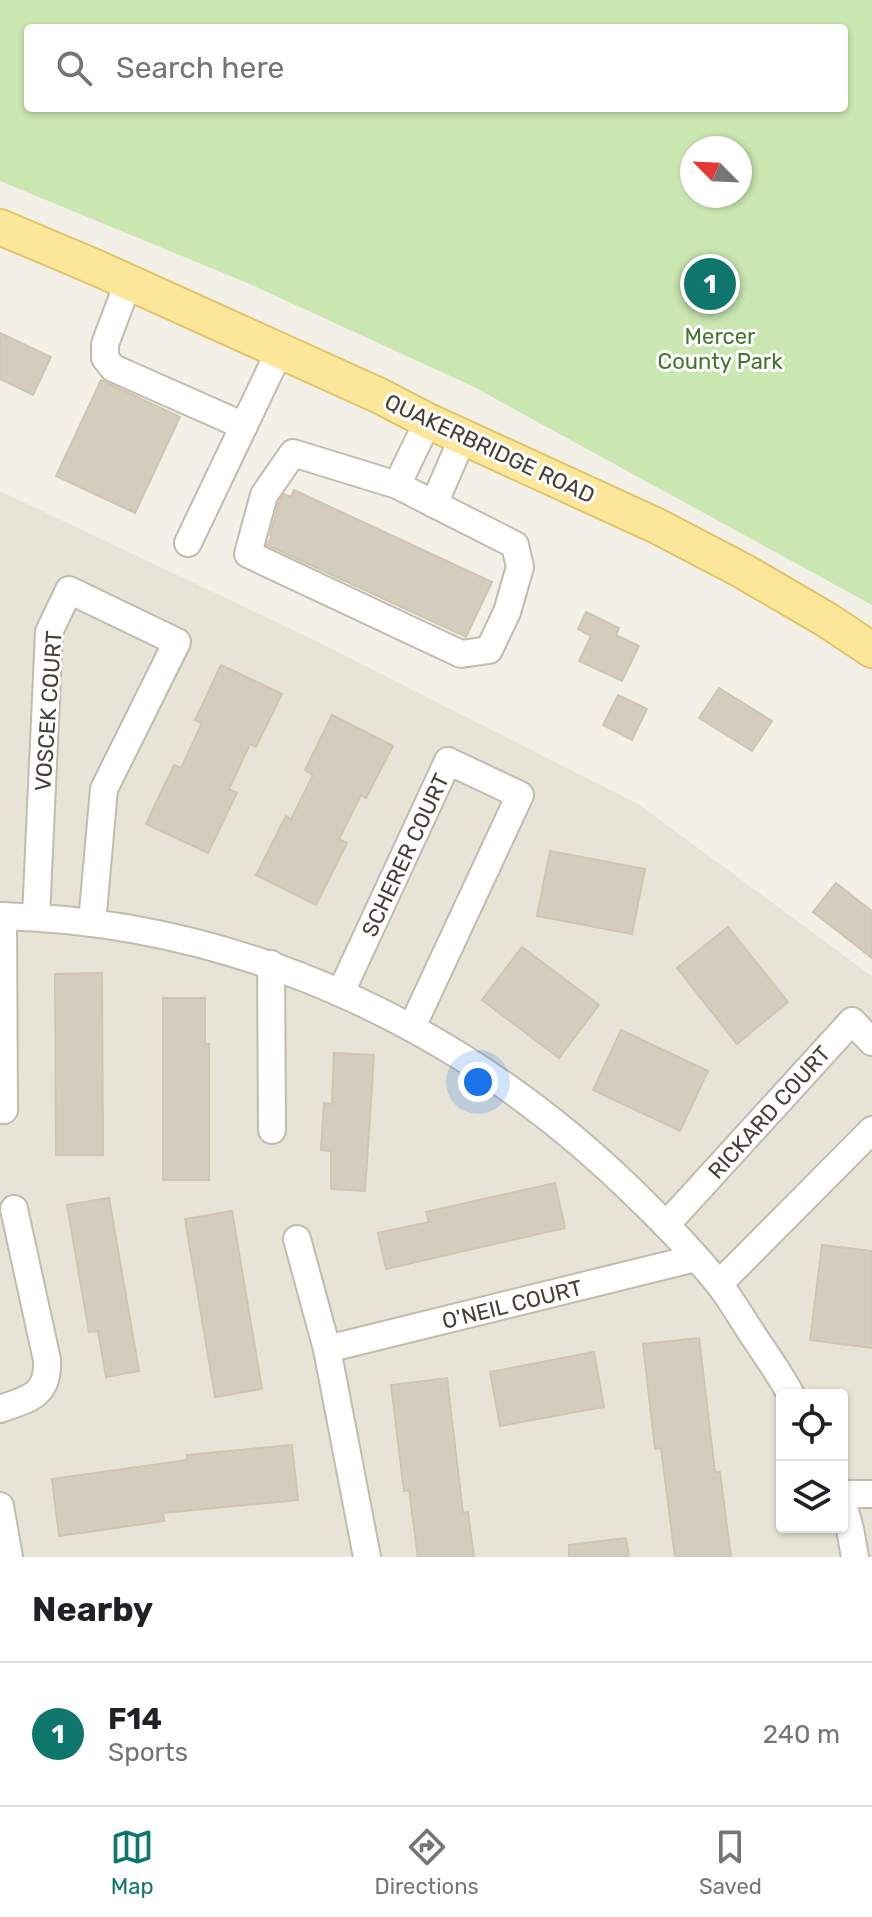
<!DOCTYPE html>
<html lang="en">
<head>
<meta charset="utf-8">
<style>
  :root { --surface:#fff; --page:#f2f2f2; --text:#202124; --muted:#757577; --line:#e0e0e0; --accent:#0f766e }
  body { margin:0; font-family:Rubik,sans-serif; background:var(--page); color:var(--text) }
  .controls { position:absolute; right:24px; bottom:24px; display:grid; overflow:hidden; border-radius:8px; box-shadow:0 2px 6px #0004 }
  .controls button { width:72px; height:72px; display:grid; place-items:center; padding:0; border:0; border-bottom:2px solid var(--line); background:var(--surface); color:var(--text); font:40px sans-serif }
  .compass { position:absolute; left:680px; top:136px; width:72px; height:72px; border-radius:50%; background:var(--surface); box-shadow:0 2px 6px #0004; rotate:294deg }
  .you { position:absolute; left:478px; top:1082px; width:28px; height:28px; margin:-20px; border:6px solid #fff; border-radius:50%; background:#1a73e8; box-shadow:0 0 0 12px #1a73e833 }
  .badge { display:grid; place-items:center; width:52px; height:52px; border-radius:50%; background:var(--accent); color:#fff; font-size:26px; font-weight:700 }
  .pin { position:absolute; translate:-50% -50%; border:4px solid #fff; box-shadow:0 2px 8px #0006 }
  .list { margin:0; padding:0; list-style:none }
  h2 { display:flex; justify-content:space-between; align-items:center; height:104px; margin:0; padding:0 32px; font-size:34px }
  h2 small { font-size:26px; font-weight:400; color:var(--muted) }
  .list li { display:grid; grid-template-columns:52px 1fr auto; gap:24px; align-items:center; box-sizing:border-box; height:144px; padding:0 32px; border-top:2px solid var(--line) }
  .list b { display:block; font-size:30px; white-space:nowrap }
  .list p { margin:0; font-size:26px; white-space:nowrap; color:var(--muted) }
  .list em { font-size:26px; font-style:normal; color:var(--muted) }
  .icon { flex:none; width:44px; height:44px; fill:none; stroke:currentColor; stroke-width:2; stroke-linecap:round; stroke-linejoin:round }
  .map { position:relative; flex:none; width:872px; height:1557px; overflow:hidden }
  .search { position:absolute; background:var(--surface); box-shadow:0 2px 6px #0004; left:24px; right:24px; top:24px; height:88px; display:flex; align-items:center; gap:20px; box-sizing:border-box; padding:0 28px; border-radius:8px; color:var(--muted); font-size:30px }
  .sheet { height:248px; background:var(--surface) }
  nav { display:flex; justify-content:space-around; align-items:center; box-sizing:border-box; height:112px; border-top:2px solid var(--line); background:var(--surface); font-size:22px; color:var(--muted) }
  nav a { display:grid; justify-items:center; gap:4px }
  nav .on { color:var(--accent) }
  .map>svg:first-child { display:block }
  .residential { fill:#e7e3d6; fill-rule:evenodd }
  .green { fill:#cae6b1; fill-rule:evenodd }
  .building { fill:#d4cdbd; stroke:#cfc5b1; stroke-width:2 }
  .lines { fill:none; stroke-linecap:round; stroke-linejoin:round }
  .minor-casing { stroke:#c1bcad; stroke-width:30 }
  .major-casing { stroke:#dfc569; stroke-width:38 }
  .minor { stroke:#fff; stroke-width:26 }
  .major { stroke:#fbe699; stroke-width:34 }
  .labels { text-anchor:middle; stroke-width:6; stroke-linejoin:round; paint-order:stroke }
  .park-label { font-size:22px; fill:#42762c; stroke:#fff }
  .street-label { font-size:22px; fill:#464136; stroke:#fff }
</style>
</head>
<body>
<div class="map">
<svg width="872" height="1557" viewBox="0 0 872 1557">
  <rect width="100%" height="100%" fill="#f3f0e7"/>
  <path class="residential" d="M 0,491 L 314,640 L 638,804 L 872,976 L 872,1557 L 0,1557 ZM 782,1395 L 842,1395 L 842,1527 L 782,1527 Z"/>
  <path class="green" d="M 0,0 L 872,0 L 872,605 L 472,386 L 245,282 L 0,181 ZM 28,28 L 844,28 L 844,108 L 28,108 ZM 740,148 L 740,196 L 692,196 L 692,148 Z"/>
  <g class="building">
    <polygon points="0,333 51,357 33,395 0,379"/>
    <polygon points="101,380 180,417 135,513 56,476"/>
    <polygon points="294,490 492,582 466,637 267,545 272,536 270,535 279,502 284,494 291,497"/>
    <polygon points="586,612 619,628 616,635 639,646 622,681 579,661 591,636 578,629"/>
    <polygon points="221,665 282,694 256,747 250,744 229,789 237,793 208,853 146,824 174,765 181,768 202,723 195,720"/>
    <polygon points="719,688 772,721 752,751 699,718"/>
    <polygon points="618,695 647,709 632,740 603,725"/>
    <polygon points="332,715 393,746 366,798 361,795 339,839 347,843 316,905 256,875 286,816 291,819 313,775 305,770"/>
    <polygon points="550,851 645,869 632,934 537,916"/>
    <polygon points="836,883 872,911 872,958 813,912"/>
    <polygon points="728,927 788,1002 737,1044 677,968"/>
    <polygon points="522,947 599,1005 559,1058 482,1000"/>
    <polygon points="102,973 103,1155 56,1155 55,974"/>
    <polygon points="163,998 205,998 205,1044 209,1044 209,1180 163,1180"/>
    <polygon points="621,1030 708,1071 680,1131 593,1090"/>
    <polygon points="334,1053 374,1055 365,1191 331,1189 331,1151 321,1150 324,1103 332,1104"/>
    <polygon points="555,1183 565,1228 386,1269 378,1233 429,1222 426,1212"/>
    <polygon points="109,1198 139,1371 106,1377 98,1331 89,1332 67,1205"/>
    <polygon points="232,1211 262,1389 215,1397 185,1219"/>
    <polygon points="822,1245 872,1251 872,1348 810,1340"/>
    <polygon points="699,1338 715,1472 720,1472 731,1557 675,1557 661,1448 655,1449 643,1344"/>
    <polygon points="594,1352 604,1407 500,1426 490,1372"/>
    <polygon points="447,1378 463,1513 468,1512 474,1557 418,1557 409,1490 404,1491 391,1385"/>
    <polygon points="292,1445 298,1500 163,1513 164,1521 59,1536 52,1479 187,1460 187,1455"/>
    <polygon points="626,1538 629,1557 569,1557 569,1545"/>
  </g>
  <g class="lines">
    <g class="minor-casing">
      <g id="minor">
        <polyline points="128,283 105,344 105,358 113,368 244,426"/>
        <polygon points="293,453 397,485 515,545 520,567 507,612 489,650 461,654 248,554 264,495"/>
        <polyline points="397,485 428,421"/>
        <polyline points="434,504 463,437"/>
        <polyline points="188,543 279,352"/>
        <path d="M 0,916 C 246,922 473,1031 645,1204 C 671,1229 696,1256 719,1284 C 730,1298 739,1314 749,1329 C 763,1351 779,1372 791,1395"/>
        <polyline points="3,916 4,1110"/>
        <polyline points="36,917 49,632 69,590 177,642 104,789 92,923"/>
        <polyline points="271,964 272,1130"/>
        <polyline points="341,992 448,761 520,795 412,1027"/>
        <polyline points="666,1225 852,1021 872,1042"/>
        <polyline points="297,1239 327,1349 367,1557"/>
        <polyline points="719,1284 872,1130"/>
        <polyline points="327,1349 696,1258"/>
        <path d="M 0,1409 C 28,1399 49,1396 47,1360 L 14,1209"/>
        <polyline points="842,1494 872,1494"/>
        <polyline points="842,1500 850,1529 855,1557"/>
        <polyline points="0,1506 9,1557"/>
      </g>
    </g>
    <g class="major-casing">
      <polyline id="major" points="0,227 97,268 380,396 428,421 657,526 743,571 827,620 872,650"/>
    </g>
    <use href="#minor" class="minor"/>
    <use href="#major" class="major"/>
  </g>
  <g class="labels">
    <g class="park-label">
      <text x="720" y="344">Mercer<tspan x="720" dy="25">County Park</tspan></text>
    </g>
    <g class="street-label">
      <text transform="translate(490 448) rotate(25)" y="8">QUAKERBRIDGE ROAD</text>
      <text transform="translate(48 711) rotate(-86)" y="8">VOSCEK COURT</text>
      <text transform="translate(405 855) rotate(-65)" y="8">SCHERER COURT</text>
      <text transform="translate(769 1112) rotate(-48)" y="8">RICKARD COURT</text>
      <text transform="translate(512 1304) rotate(-14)" y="8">O'NEIL COURT</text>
    </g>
  </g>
</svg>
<div class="controls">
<button><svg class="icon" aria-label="locate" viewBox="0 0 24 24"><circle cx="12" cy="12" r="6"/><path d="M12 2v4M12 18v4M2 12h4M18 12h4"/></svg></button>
<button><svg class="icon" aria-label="layers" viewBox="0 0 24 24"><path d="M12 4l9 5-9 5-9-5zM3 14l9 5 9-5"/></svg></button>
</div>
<svg class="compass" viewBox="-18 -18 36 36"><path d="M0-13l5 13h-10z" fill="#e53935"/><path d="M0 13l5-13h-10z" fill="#757577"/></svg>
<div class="you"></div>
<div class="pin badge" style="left:710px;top:284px">1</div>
<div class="search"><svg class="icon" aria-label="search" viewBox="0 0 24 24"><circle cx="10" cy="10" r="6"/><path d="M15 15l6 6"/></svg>Search here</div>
</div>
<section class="sheet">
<h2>Nearby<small></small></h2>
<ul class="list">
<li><span class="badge">1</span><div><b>F14</b><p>Sports</p></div><em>240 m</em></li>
</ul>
</section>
<nav>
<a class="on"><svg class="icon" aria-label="map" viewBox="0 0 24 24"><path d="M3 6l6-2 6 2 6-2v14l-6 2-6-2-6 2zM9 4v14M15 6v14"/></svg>Map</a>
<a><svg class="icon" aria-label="directions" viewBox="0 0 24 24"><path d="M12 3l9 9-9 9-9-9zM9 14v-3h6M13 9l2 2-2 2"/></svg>Directions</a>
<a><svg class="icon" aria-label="saved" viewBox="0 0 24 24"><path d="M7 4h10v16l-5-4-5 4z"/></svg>Saved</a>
</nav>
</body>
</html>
